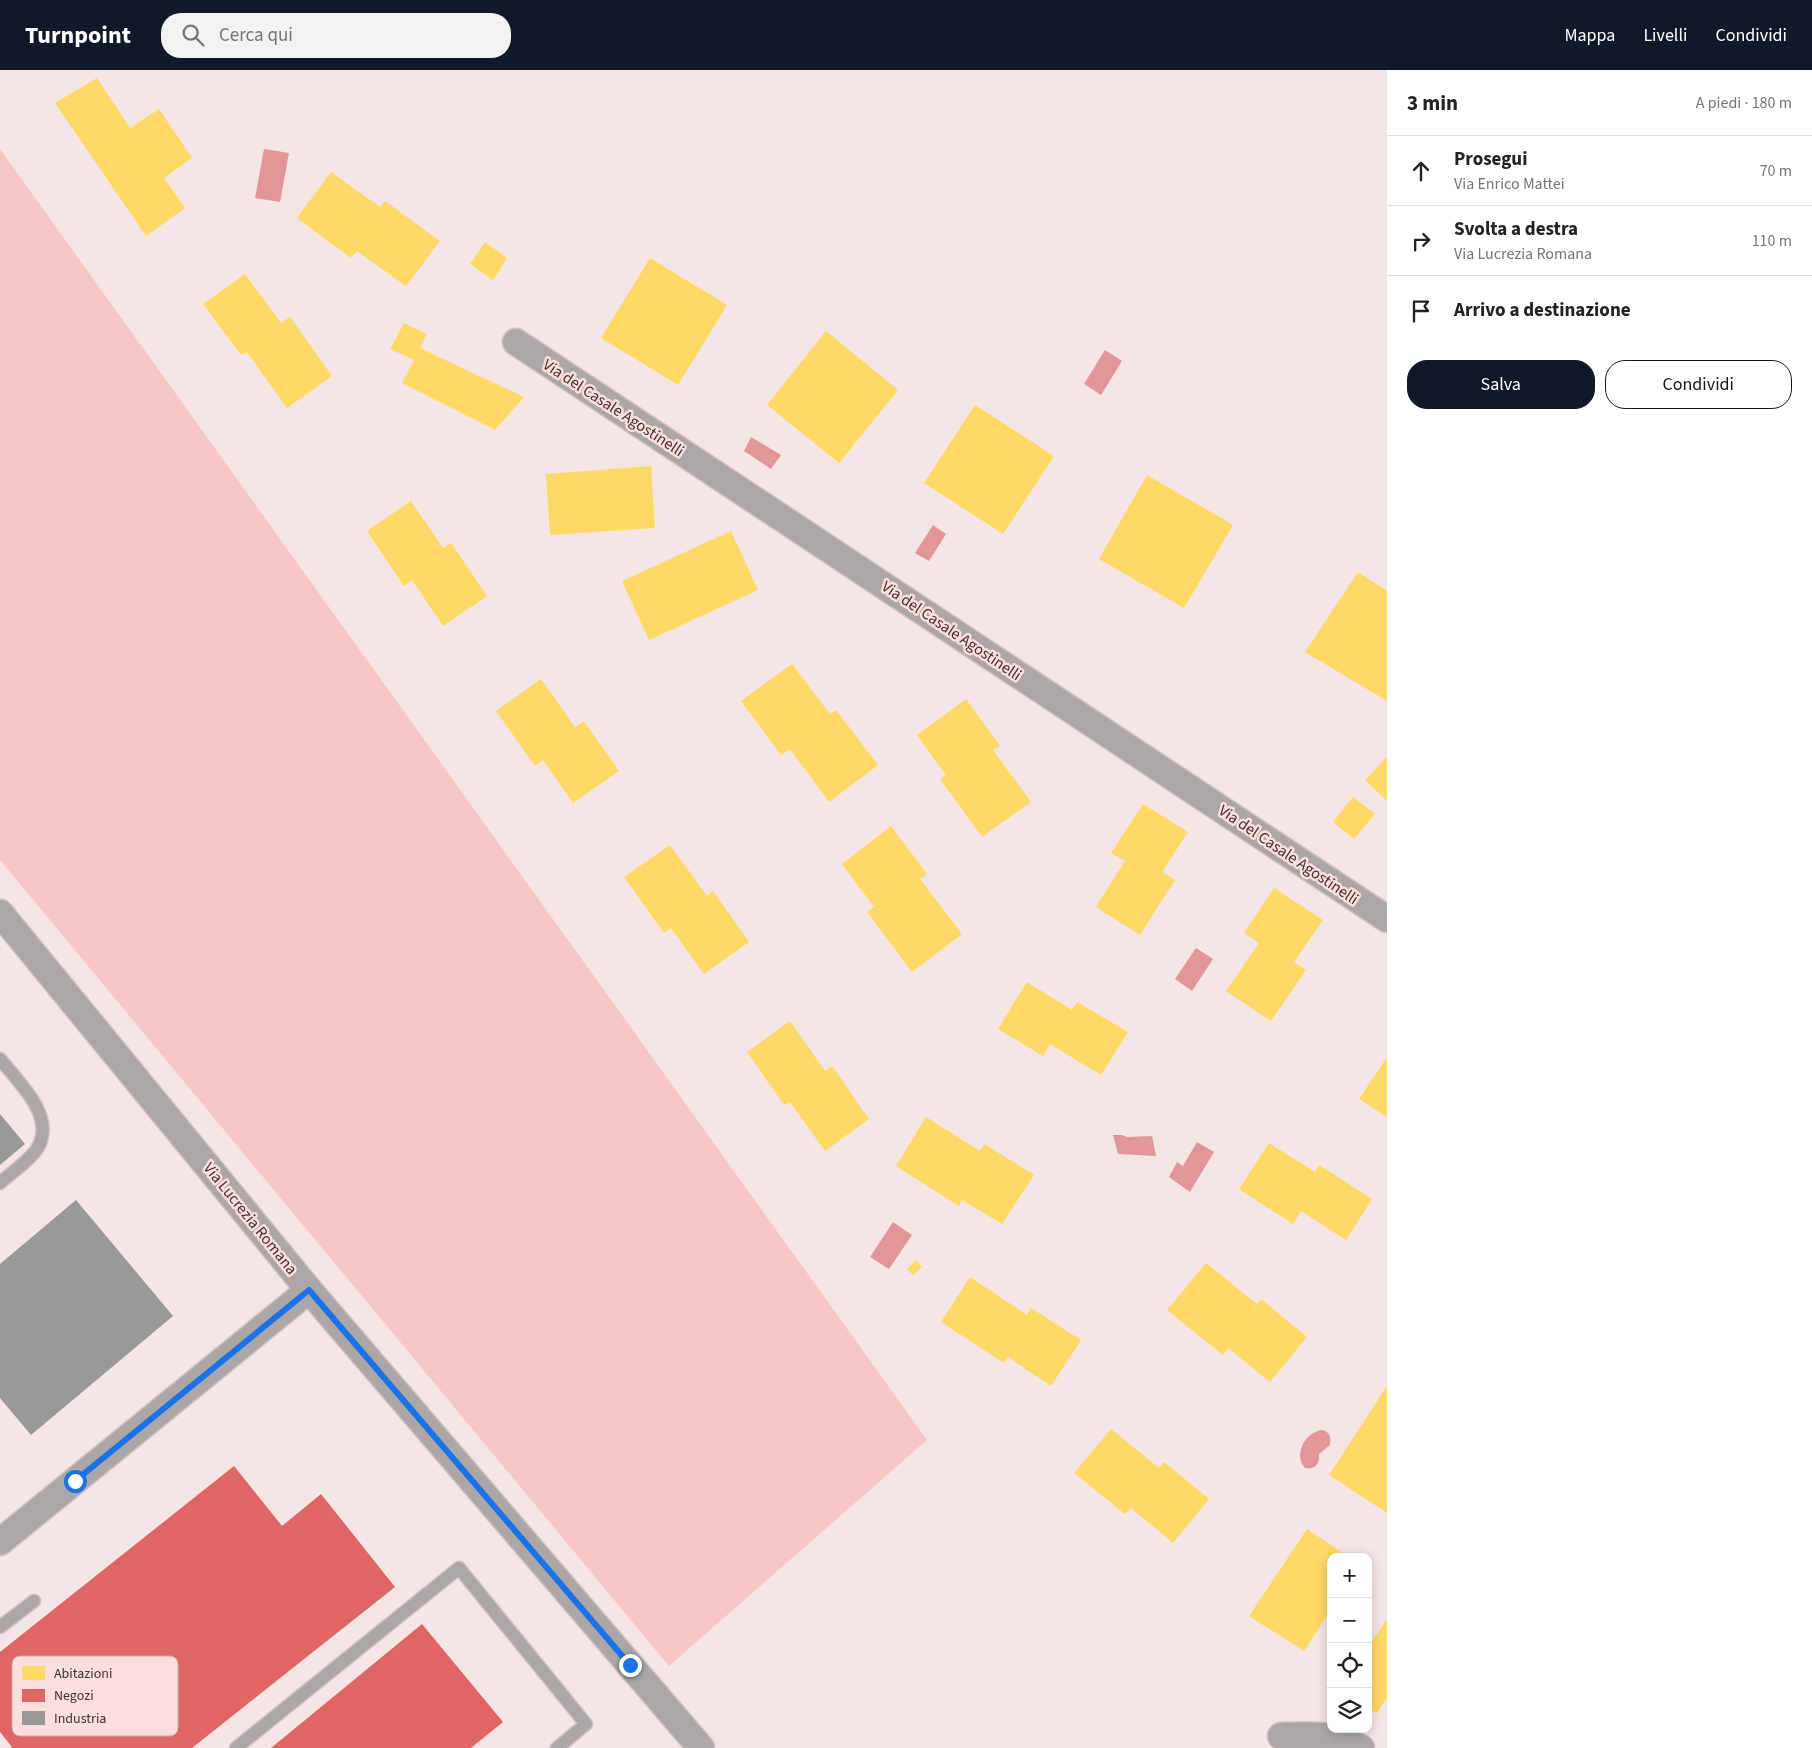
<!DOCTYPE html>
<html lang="it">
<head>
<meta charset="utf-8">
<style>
  :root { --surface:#fff; --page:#f2f2f2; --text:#222; --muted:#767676; --line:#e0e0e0; --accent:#111827 }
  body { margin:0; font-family:"Source Sans 3",sans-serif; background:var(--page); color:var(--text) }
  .controls { position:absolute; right:15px; bottom:15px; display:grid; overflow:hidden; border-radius:10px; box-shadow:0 2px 12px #0003 }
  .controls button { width:45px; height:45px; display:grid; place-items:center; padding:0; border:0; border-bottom:1px solid var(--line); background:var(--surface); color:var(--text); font:25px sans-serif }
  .stop { position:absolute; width:15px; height:15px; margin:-11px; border:4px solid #1a73e8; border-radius:50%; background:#fff }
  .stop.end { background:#1a73e8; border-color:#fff; box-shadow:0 1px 5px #0008 }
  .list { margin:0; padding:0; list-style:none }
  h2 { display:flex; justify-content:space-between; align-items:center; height:65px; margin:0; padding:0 20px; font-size:21px }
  h2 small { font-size:16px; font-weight:400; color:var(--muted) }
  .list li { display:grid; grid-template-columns:32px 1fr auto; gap:15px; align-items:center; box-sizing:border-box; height:70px; padding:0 20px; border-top:1px solid var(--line) }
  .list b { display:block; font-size:19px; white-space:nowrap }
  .list p { margin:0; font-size:16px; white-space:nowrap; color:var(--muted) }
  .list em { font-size:16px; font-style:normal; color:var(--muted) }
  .actions { display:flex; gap:10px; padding:15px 20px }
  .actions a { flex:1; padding:11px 0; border:1px solid var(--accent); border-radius:20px; text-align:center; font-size:18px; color:var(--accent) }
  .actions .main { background:var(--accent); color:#fff }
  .icon { flex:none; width:28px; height:28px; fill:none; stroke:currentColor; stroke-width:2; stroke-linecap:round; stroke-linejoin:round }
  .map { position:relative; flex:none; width:1387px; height:1678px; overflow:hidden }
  header { display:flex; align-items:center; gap:30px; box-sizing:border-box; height:70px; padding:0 25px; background:var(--accent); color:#fff }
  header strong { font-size:24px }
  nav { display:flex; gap:28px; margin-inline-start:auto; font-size:18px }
  .search { width:350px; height:45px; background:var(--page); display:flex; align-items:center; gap:12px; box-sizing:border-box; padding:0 18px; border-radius:20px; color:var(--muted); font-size:19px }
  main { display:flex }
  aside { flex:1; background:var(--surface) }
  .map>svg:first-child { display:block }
  .green { fill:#f7c7c7 }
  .water { fill:#e19799 }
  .homes { fill:#ffd966 }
  .shops { fill:#e06666 }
  .industry { fill:#999 }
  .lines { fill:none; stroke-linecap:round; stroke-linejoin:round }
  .lane-casing { stroke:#cfc3c2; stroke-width:15 }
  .street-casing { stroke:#cfc3c2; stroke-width:29 }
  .lane { stroke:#ada6a6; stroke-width:12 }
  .street { stroke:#ada6a6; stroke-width:26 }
  .route { stroke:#1a73e8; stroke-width:6 }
  .labels { text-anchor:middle; stroke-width:5; stroke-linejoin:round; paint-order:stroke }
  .street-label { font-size:16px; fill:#3f3232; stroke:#fbdfde }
  .key { fill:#fbdfde; stroke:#c3abaa; stroke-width:1 }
  .key-label { font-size:14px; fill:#3f3232 }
</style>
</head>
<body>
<header>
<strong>Turnpoint</strong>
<div class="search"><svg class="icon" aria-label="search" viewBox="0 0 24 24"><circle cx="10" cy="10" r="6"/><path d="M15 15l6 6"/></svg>Cerca qui</div>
<nav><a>Mappa</a><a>Livelli</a><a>Condividi</a></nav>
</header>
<main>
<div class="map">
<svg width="1387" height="1678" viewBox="0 0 1387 1678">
  <rect width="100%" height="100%" fill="#f5e5e4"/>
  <polygon class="green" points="0,79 927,1370 669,1596 0,790"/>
  <g class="water">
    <polygon points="264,79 289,83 280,132 255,128"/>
    <polygon points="1105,280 1122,291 1101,325 1084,314"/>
    <polygon points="751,367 781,385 771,399 744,381"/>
    <polygon points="933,455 946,464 929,491 915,483"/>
    <polygon points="1196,878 1213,889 1192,921 1175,909"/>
    <polygon points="1113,1065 1122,1065 1127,1067 1152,1066 1156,1086 1118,1084"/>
    <polygon points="1197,1072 1214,1082 1190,1122 1169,1107 1177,1092 1183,1096"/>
    <polygon points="893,1152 912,1165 889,1199 870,1187"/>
    <path d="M 1322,1360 C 1330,1362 1331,1367 1330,1375 L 1319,1384 C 1320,1394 1315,1400 1305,1398 C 1293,1385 1305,1362 1322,1360 Z"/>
  </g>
  <g class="homes">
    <polygon points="97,8 130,58 159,39 192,88 164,108 185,138 146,166 55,33"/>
    <polygon points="331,102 380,137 385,131 440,171 406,216 357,181 351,188 297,148"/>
    <polygon points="485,172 507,188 493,210 470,194"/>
    <polygon points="650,188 727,235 678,315 601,268"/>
    <polygon points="245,204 281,253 290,247 332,306 287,338 247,282 241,285 203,234"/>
    <polygon points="404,253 427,264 420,278 524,327 495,360 402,313 414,290 390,279"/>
    <polygon points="826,261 898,320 839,393 767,335"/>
    <polygon points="975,335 1054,386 1003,464 924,413"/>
    <polygon points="651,396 655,458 550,465 546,404"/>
    <polygon points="1147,405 1233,455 1184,538 1099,489"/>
    <polygon points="411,431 443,478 451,473 487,526 443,556 412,510 404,516 367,461"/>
    <polygon points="731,461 758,520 649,570 622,511"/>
    <polygon points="1358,502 1387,521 1387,631 1305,582"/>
    <polygon points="792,594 830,644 836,640 878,695 829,732 790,679 781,685 741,631"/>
    <polygon points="541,609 575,657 584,651 619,701 573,733 543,690 535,696 496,641"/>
    <polygon points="966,629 1000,676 993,680 1031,732 982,767 940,709 946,705 917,665"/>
    <polygon points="1387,687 1387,731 1365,710"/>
    <polygon points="1353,727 1375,744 1354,769 1333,752"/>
    <polygon points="1143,734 1188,762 1162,802 1175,810 1140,865 1096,837 1125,791 1111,783"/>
    <polygon points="891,756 927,804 920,809 962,864 912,902 867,842 874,837 842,794"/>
    <polygon points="670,775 707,826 713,821 749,872 704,904 671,858 664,863 624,807"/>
    <polygon points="1274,818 1323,850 1294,892 1306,900 1271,951 1226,921 1259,873 1244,863"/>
    <polygon points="1027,912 1072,940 1077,932 1128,962 1101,1005 1050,974 1043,986 998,959"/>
    <polygon points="790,951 825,1001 832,996 869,1049 825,1081 790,1032 784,1035 747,982"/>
    <polygon points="1387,987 1387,1047 1359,1029"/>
    <polygon points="926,1047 980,1081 984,1074 1034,1105 1002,1154 962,1130 959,1136 896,1096"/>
    <polygon points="1269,1073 1315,1102 1319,1095 1372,1129 1346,1170 1301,1141 1293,1154 1239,1119"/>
    <polygon points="916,1190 922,1197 913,1205 907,1199"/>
    <polygon points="1206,1193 1257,1234 1261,1229 1307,1267 1270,1312 1228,1278 1223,1285 1167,1240"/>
    <polygon points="970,1207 1027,1245 1031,1238 1081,1270 1051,1316 1008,1287 1004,1293 941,1252"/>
    <polygon points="1387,1316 1387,1443 1329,1405"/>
    <polygon points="1111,1359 1159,1398 1164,1392 1209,1429 1173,1473 1131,1438 1125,1444 1074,1403"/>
    <polygon points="1307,1459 1349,1487 1331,1487 1331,1540 1304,1581 1249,1546"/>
    <polygon points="1387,1549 1387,1628 1377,1643 1368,1638 1368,1577"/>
  </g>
  <g class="shops">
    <polygon points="234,1396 282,1456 321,1424 395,1517 192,1678 10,1678 12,1677 0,1662 0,1582"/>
    <polygon points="422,1554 503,1652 471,1678 271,1678"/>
  </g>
  <g class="industry">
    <polygon points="0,1044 25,1074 0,1095"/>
    <polygon points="76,1130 173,1246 31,1365 0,1328 0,1194"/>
  </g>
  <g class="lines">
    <g class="lane-casing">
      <g id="lane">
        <path d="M 0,989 C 19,1013 57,1047 37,1079 C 28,1092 12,1102 0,1113"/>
        <polyline points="0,1557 34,1531"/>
        <polyline points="236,1678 459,1498 586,1654 557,1678"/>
      </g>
    </g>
    <g class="street-casing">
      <g id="street">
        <polyline points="516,272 1387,849"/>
        <polyline points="0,843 309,1220 701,1678"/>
        <polyline points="0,1472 309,1220"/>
        <path d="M 1281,1666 C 1310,1665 1335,1663 1361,1678"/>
      </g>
    </g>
    <use href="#lane" class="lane"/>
    <use href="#street" class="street"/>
  </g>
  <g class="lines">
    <polyline class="route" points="75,1411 309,1220 630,1595"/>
  </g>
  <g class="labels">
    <g class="street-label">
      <text transform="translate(614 337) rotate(33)" y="6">Via del Casale Agostinelli</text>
      <text transform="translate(952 560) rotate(34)" y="6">Via del Casale Agostinelli</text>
      <text transform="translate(1289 784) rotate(34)" y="6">Via del Casale Agostinelli</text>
      <text transform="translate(251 1148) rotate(51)" y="6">Via Lucrezia Romana</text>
    </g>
  </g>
  <rect x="12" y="1586" width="166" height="80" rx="8" class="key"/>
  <rect x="22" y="1596" width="23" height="14" fill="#ffd966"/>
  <rect x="22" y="1619" width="23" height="13" fill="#e06666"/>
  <rect x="22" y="1641" width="23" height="14" fill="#999"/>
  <g class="key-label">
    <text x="54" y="1608">Abitazioni</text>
    <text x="54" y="1630">Negozi</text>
    <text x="54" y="1653">Industria</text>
  </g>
</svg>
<div class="controls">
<button>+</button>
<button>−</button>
<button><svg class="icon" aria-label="locate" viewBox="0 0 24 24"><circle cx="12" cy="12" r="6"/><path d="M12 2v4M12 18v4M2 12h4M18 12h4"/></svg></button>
<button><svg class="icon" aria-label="layers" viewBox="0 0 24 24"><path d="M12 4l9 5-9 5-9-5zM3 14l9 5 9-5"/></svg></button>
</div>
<div class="stop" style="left:75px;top:1411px"></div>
<div class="stop end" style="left:630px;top:1595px"></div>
</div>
<aside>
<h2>3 min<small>A piedi · 180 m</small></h2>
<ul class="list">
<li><svg class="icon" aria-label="ahead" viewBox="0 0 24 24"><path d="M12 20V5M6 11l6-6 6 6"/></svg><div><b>Prosegui</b><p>Via Enrico Mattei</p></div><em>70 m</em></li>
<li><svg class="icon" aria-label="right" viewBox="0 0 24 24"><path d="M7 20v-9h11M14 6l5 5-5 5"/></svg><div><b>Svolta a destra</b><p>Via Lucrezia Romana</p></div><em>110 m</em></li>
<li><svg class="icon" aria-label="arrive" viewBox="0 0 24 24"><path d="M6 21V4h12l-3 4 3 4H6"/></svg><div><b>Arrivo a destinazione</b></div></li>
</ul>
<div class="actions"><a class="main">Salva</a><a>Condividi</a></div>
</aside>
</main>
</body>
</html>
